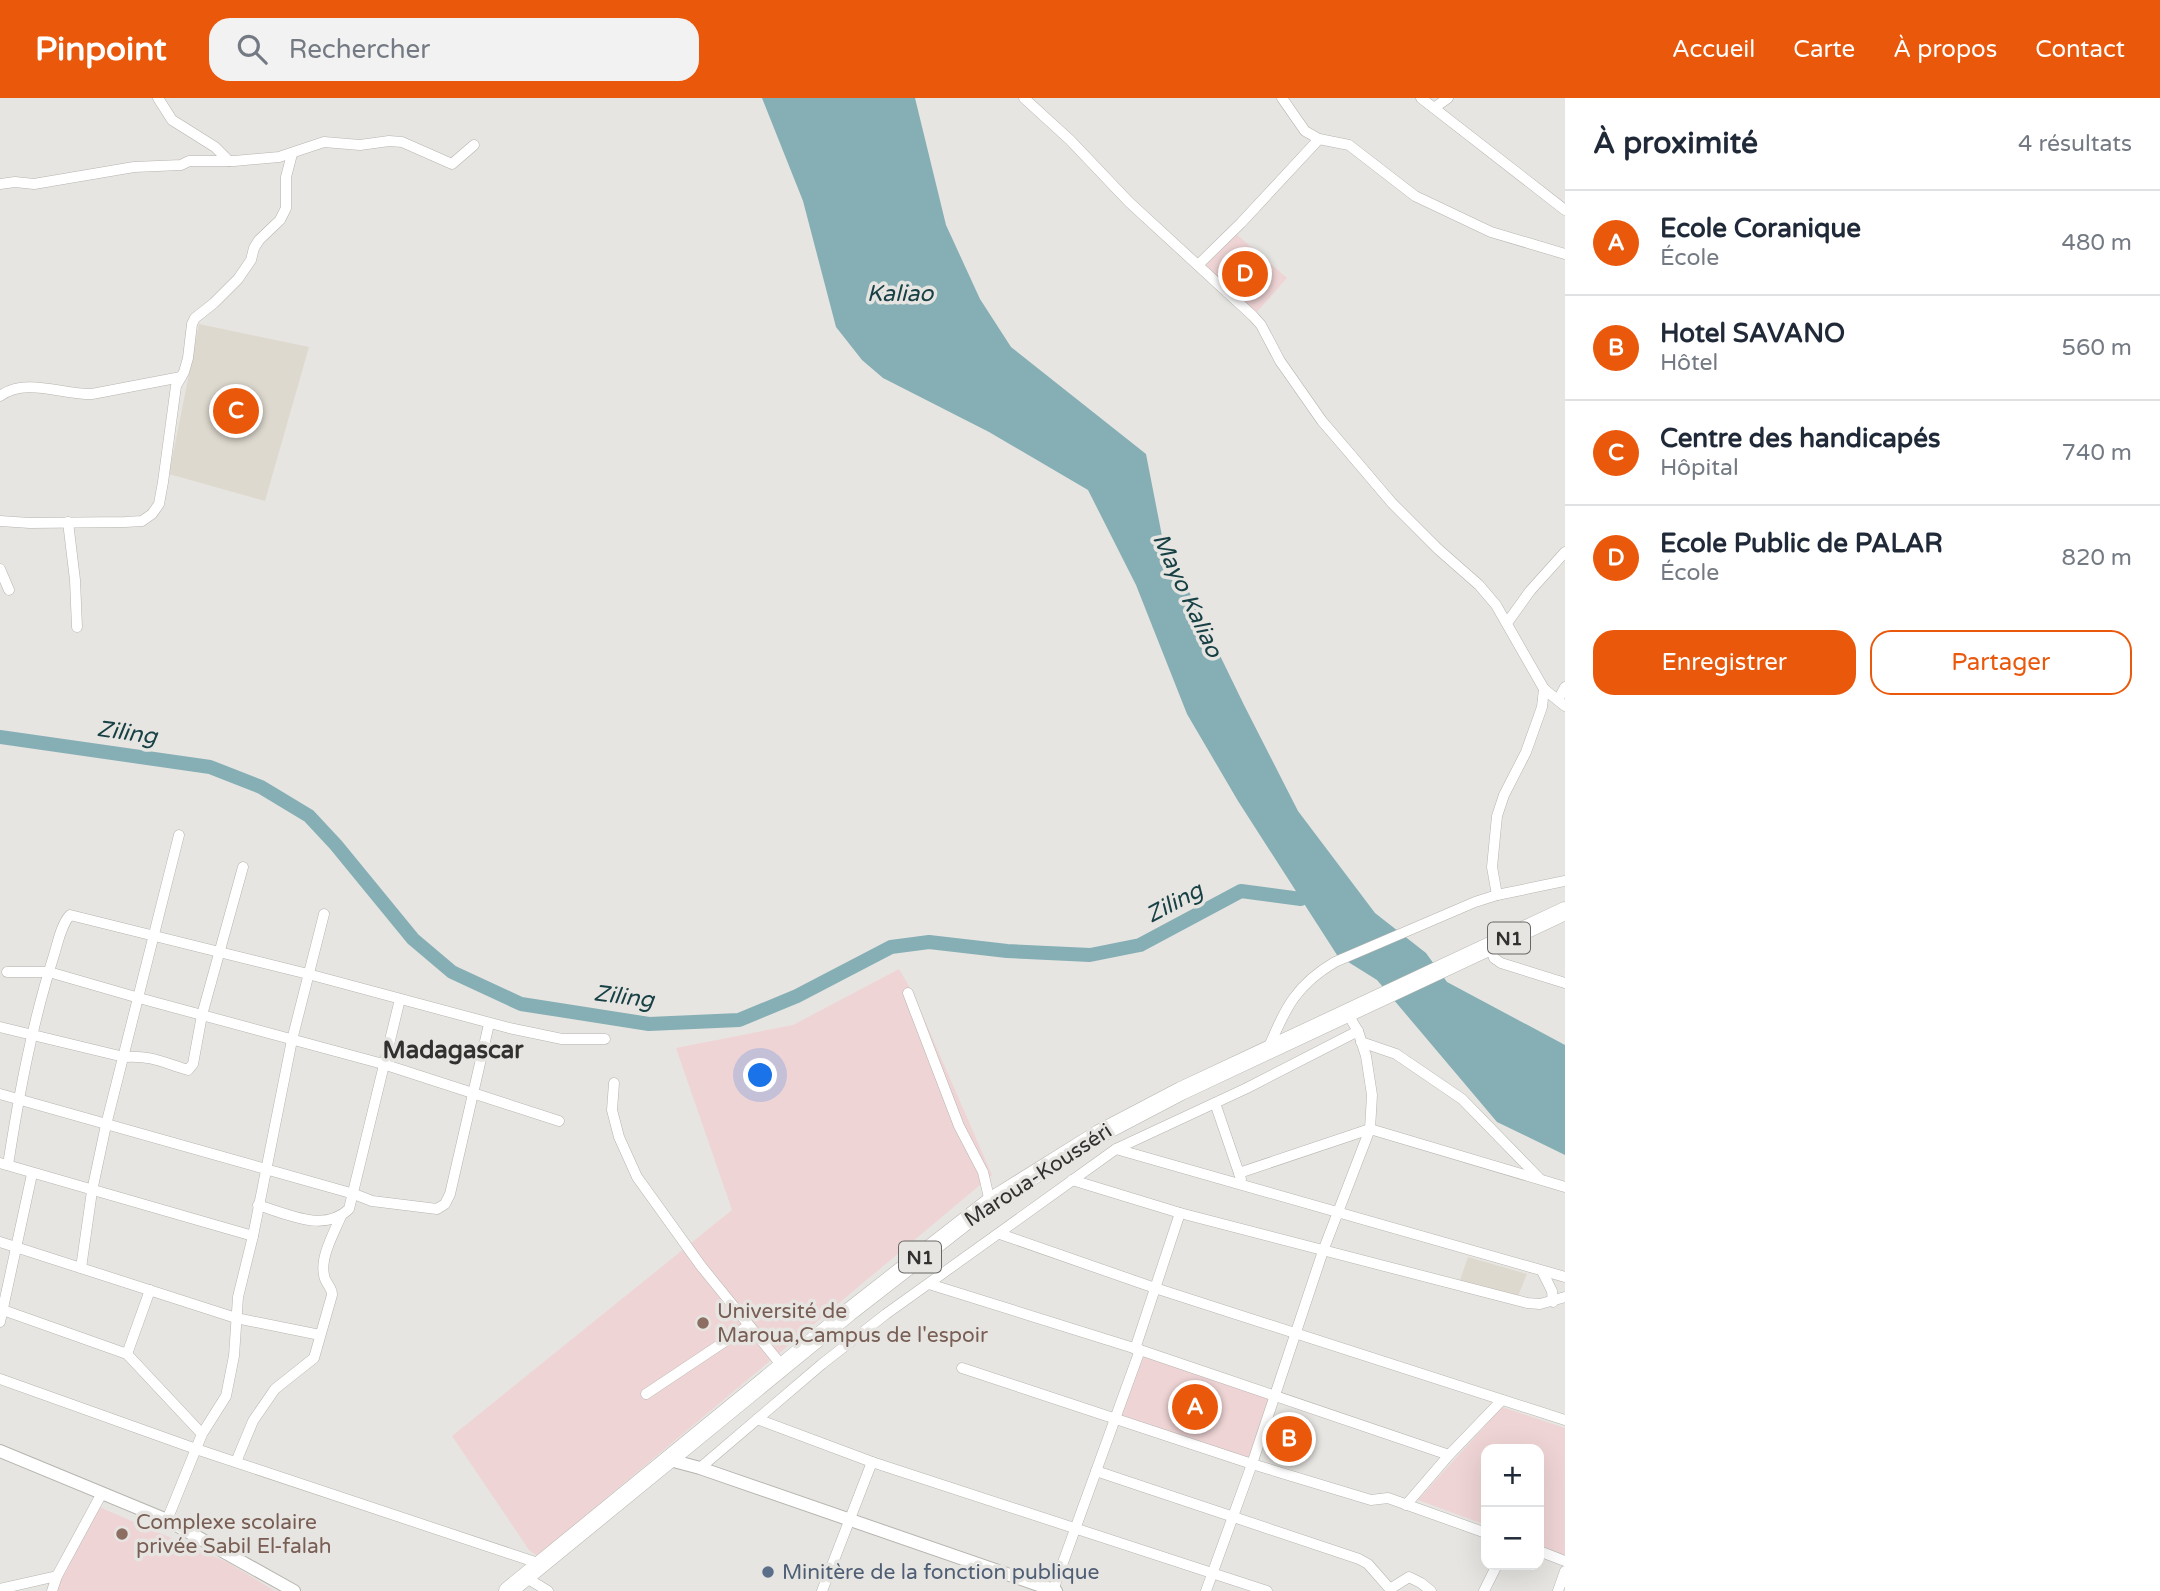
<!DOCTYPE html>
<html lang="fr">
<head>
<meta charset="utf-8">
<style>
  :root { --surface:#fff; --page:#f2f2f3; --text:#1f2937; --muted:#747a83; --line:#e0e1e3; --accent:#ea580c }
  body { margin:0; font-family:"Varela Round",sans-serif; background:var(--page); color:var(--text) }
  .controls { position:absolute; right:21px; bottom:21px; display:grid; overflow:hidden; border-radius:14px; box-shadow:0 7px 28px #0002 }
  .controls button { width:63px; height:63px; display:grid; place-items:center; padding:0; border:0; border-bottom:2px solid var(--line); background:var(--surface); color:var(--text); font:35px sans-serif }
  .you { position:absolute; left:761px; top:978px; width:24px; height:24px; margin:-18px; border:5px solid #fff; border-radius:50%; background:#1a73e8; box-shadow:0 0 0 10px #1a73e833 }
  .badge { display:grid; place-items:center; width:46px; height:46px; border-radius:50%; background:var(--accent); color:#fff; font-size:23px; font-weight:700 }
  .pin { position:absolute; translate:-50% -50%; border:4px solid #fff; box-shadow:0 2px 7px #0006 }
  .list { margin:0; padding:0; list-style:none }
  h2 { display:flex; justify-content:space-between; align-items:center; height:91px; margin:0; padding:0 28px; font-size:30px }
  h2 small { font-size:23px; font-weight:400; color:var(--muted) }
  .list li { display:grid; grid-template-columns:46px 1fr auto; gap:21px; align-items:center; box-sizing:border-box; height:105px; padding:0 28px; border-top:2px solid var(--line) }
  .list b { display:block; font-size:26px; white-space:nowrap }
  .list p { margin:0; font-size:23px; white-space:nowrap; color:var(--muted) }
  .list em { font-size:23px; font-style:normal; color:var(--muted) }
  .actions { display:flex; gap:14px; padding:21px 28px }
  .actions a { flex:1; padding:16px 0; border:2px solid var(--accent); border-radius:21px; text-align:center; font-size:24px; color:var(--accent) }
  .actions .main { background:var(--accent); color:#fff }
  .icon { flex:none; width:38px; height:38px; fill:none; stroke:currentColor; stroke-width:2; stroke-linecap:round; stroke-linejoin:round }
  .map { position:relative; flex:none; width:1565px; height:1493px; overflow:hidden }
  header { display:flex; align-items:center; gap:42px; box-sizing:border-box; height:98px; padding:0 35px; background:var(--accent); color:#fff }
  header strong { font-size:33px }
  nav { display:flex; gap:38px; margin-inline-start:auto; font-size:24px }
  .search { width:490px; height:63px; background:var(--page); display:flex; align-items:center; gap:18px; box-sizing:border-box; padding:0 24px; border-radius:21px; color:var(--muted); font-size:26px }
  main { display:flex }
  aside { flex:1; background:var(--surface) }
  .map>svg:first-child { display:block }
  .built { fill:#ded9ce }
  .education { fill:#efd4d5 }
  .water { fill:#85afb5 }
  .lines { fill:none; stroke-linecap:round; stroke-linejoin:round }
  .river { stroke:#85afb5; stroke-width:14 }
  .street-casing { stroke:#b6b4af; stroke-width:11 }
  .secondary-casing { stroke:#b6b4af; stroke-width:14 }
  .highway-casing { stroke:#b6b4af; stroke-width:19 }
  .street { stroke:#fff; stroke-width:10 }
  .secondary { stroke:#fff; stroke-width:12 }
  .highway { stroke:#fff; stroke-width:18 }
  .education-dot { fill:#8d6e63; stroke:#e7e5e1; stroke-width:2.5 }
  .service-dot { fill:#5c6f8a; stroke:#e7e5e1; stroke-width:2.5 }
  .labels { text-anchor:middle; stroke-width:7; stroke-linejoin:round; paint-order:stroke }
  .shield { fill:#e7e5e1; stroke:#686765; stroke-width:2 }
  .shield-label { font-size:19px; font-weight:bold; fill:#323130 }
  .street-label { font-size:21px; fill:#323130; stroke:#e7e5e1 }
  .education-label { font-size:21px; fill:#785e54; stroke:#e7e5e1; text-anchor:start }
  .service-label { font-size:21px; fill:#4e5e75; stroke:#e7e5e1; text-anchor:start }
  .water-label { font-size:23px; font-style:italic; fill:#184146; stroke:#e7e5e1 }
  .quarter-label { font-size:24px; font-weight:bold; fill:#323130; stroke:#e7e5e1 }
</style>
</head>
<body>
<header>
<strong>Pinpoint</strong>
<div class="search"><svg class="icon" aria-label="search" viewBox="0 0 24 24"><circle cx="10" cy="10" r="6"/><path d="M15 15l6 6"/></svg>Rechercher</div>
<nav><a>Accueil</a><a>Carte</a><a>À propos</a><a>Contact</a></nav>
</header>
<main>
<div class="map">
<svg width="1565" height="1493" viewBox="0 0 1565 1493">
  <rect width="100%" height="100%" fill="#e7e5e1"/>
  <g class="built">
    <polygon points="199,226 309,249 265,403 169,376"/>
    <polygon points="1468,1159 1527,1176 1518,1198 1459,1185"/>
  </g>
  <g class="education">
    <polygon points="1235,135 1287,180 1255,216 1203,171"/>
    <polygon points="899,871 912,893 992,1077 537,1458 529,1452 452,1338 732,1112 676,950 793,927"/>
    <polygon points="1141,1257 1269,1299 1249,1362 1121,1320"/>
    <polygon points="1502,1309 1565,1330 1565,1457 1539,1447 1539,1351 1486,1351 1486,1427 1418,1402"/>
    <polygon points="97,1408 227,1464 275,1493 54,1493"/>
  </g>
  <polygon class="water" points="762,0 915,0 946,127 980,201 1011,249 1146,356 1162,438 1244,607 1298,713 1375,815 1426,855 1447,884 1565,947 1565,1057 1497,1024 1377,882 1337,857 1238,703 1187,616 1136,487 1088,392 989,334 883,280 862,262 836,229 803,103"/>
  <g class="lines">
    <polyline class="river" points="0,639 210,669 261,689 309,718 336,747 413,841 452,874 521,906 649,926 739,922 797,898 891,849 929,844 1007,853 1090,857 1140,847 1241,793 1301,801"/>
    <g class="street-casing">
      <g id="street">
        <polyline points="158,0 172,22 215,49 229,63"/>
        <polyline points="1024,0 1070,42 1129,104 1253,218 1261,227 1280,263 1322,323 1352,358 1392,405 1438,451 1479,487 1496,507 1544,591 1542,609 1526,654 1504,697 1497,718 1492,769 1497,797"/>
        <polyline points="1282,0 1305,33 1319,41 1349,47 1415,98 1491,134 1565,156"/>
        <polyline points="1421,0 1565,112"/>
        <polyline points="1434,10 1448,0"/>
        <polyline points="0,86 15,84 34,86 134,69 181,67 189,63 234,63 279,59 324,44 360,47 389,43 402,44 452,66 474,47"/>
        <polyline points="1198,167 1241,125 1319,41"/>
        <path d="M 0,298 C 26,279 63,297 92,296 L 181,279"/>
        <polyline points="0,423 30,425 125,424 142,423 152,416 159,406 163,384 176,288 184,274 188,260 192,226 195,220 214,205 238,181 251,162 254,150 259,142 280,122 286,110 286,79 292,56"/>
        <polyline points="68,424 75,482 77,529"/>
        <polyline points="0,471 9,492"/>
        <polyline points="1507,525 1530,493 1565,454"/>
        <polyline points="1544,591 1565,608"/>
        <polyline points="1558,602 1565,589"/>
        <polyline points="1490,848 1494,860 1501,865 1565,885"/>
        <polyline points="7,874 49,874 139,900 383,966 559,1023"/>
        <polyline points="908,895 959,1028 983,1074 990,1104"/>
        <path d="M 0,929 L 124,959 C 152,957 164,965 188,972 L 193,966 L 202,917 L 243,769"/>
        <polyline points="1361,944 1396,956 1462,1001 1539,1080"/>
        <path d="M 1267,953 C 1285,912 1294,888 1335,864 L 1475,804 L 1497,797 L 1565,783"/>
        <polyline points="614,985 612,1012 619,1039 637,1079 701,1168 783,1269"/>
        <polyline points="0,996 354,1096 372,1103 437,1111 445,1106 450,1096 489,926"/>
        <polyline points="1215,1005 1241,1081"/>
        <polyline points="1116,1051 1565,1179"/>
        <polyline points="0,1065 253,1138"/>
        <path d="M 8,1067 C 19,996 32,926 54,857 C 58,844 61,827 70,817 L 308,876 L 509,930 L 562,941 L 605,941"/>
        <polyline points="1239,1075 1370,1031 1565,1089"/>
        <polyline points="1072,1082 1180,1115 1527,1205 1540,1206 1565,1199"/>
        <path d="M 258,1107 C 287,1116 324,1135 349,1111 L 400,901"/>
        <polyline points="1000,1136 1155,1190 1565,1322"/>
        <polyline points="0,1144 236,1220 320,1237"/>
        <polyline points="81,1170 92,1093 106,1027 179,737"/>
        <polyline points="1542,1173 1552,1193 1553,1204"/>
        <polyline points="929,1186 1140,1252 1449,1357"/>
        <polyline points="0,1211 127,1256 202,1336 167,1422"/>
        <polyline points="0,1224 32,1076"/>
        <polyline points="1135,1251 1180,1115"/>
        <polyline points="127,1256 150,1192"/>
        <polyline points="962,1270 1252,1366 1371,1402 1388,1400 1486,1435"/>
        <polyline points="0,1281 196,1351 541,1466"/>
        <polyline points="646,1296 748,1228"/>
        <polyline points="757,1321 872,1364 1267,1493"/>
        <polyline points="202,1336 226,1298 234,1258 238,1199 253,1138 292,942 324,816"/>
        <path d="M 236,1364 L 253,1323 L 275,1291 L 314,1260 L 332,1197 C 332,1188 325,1186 324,1177 C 320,1159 334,1135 341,1118"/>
        <polyline points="700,1370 822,1266 886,1216 1116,1051 1247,990 1358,933"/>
        <polyline points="1096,1373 1359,1461 1368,1466 1390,1491 1409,1479 1421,1485 1431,1493"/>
        <polyline points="1406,1407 1449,1357 1502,1302"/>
        <polyline points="1539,1453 1565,1463"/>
        <polyline points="525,1479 548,1493"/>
        <polyline points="0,1491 57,1478"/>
        <polyline points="1053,1492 1140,1252"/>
        <polyline points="52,1493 57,1478 102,1395"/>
        <polyline points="822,1493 872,1364"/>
        <polyline points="1206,1493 1252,1366 1323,1153 1370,1031 1372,997 1366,958 1358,933 1347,915"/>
        <polyline points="1484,1493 1497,1467"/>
        <polyline points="1558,1493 1565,1473"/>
      </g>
    </g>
    <g class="secondary-casing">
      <g id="secondary">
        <polyline points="0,1353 167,1422 294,1493"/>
        <polyline points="670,1362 700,1370 1056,1493"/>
      </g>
    </g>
    <g class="highway-casing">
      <polyline id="highway" points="508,1493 849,1214 990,1104 1099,1036 1181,993 1565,813"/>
    </g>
    <use href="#street" class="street"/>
    <use href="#secondary" class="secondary"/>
    <use href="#highway" class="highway"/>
  </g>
  <g class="education-dot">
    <circle cx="703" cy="1225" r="7"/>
    <circle cx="122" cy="1436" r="7"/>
  </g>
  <circle class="service-dot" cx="768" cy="1474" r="7"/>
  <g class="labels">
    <g class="shield">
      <rect x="1488" y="824.5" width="42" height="31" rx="5"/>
      <rect x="899" y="1143.5" width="42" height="31" rx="5"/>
    </g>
    <g class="shield-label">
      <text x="1509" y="847">N1</text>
      <text x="920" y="1166">N1</text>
    </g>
    <g class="street-label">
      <text transform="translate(1038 1077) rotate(-33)" y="7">Maroua-Kousséri</text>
    </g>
    <g class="education-label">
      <text x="717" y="1220">Université de<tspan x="717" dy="24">Maroua,Campus de l'espoir</tspan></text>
      <text x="136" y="1431">Complexe scolaire<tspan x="136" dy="24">privée Sabil El-falah</tspan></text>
    </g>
    <g class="service-label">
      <text x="782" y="1481">Minitère de la fonction publique</text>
    </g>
    <g class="water-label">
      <text x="900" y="203">Kaliao</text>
      <text transform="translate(1188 497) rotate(65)" y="8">Mayo Kaliao</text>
      <text transform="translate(127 634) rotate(8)" y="8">Ziling</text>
      <text transform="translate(1174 804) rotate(-28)" y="8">Ziling</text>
      <text transform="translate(624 898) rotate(7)" y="8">Ziling</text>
    </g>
    <g class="quarter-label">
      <text x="453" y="960">Madagascar</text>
    </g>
  </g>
</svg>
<div class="controls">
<button>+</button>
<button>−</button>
</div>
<div class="you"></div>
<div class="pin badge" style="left:1195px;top:1309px">A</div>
<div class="pin badge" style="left:1289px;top:1341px">B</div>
<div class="pin badge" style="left:236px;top:313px">C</div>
<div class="pin badge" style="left:1245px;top:176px">D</div>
</div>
<aside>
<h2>À proximité<small>4 résultats</small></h2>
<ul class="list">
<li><span class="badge">A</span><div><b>Ecole Coranique</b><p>École</p></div><em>480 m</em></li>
<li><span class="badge">B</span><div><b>Hotel SAVANO</b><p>Hôtel</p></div><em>560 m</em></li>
<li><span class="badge">C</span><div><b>Centre des handicapés</b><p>Hôpital</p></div><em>740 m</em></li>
<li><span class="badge">D</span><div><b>Ecole Public de PALAR</b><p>École</p></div><em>820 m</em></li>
</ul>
<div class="actions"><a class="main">Enregistrer</a><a>Partager</a></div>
</aside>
</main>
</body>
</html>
